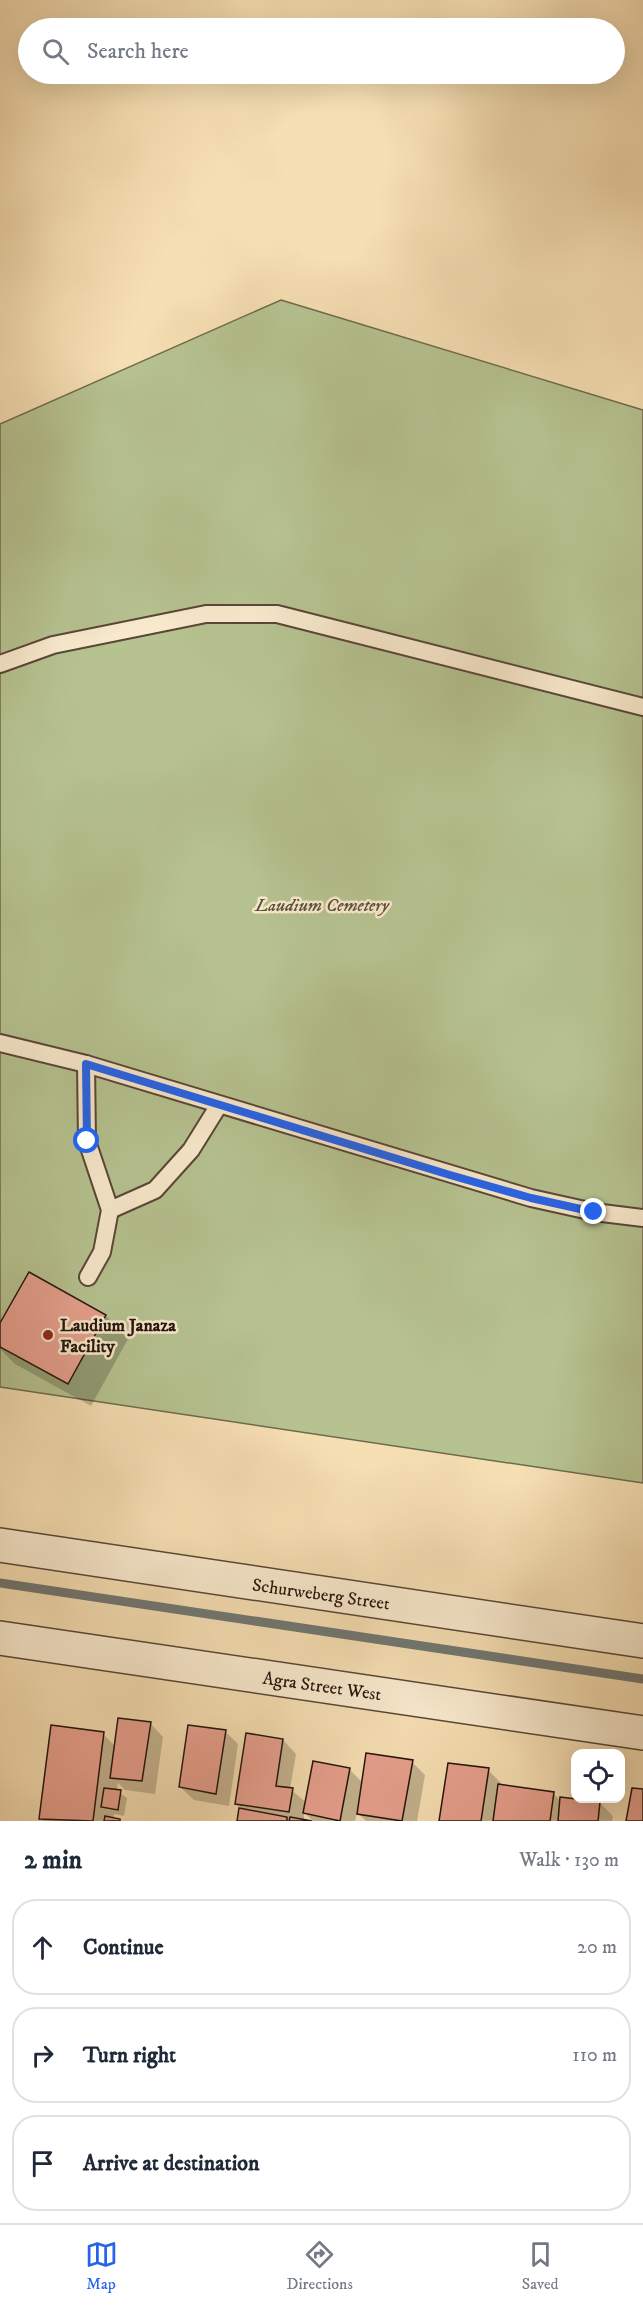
<!DOCTYPE html>
<html lang="en">
<head>
<meta charset="utf-8">
<style>
  :root { --surface:#fff; --page:#f2f2f3; --text:#1f2937; --muted:#747a83; --line:#e0e1e3; --accent:#2563eb }
  body { margin:0; font-family:"IM FELL DW Pica",serif; background:var(--page); color:var(--text) }
  .controls { position:absolute; right:18px; bottom:18px; display:grid; overflow:hidden; border-radius:12px; box-shadow:0 6px 24px #0002 }
  .controls button { width:54px; height:54px; display:grid; place-items:center; padding:0; border:0; border-bottom:2px solid var(--line); background:var(--surface); color:var(--text); font:30px sans-serif }
  .stop { position:absolute; width:18px; height:18px; margin:-14px; border:4px solid #2563eb; border-radius:50%; background:#fff }
  .stop.end { background:#2563eb; border-color:#fff; box-shadow:0 2px 6px #0008 }
  .list { margin:0; padding:0; list-style:none }
  h2 { display:flex; justify-content:space-between; align-items:center; height:78px; margin:0; padding:0 24px; font-size:26px }
  h2 small { font-size:20px; font-weight:400; color:var(--muted) }
  .list li { display:grid; grid-template-columns:39px 1fr auto; gap:18px; align-items:center; box-sizing:border-box; height:96px; margin:0 12px 12px; padding:0 12px; border:2px solid var(--line); border-radius:24px }
  .list b { display:block; font-size:22px; white-space:nowrap }
  .list em { font-size:20px; font-style:normal; color:var(--muted) }
  .icon { flex:none; width:33px; height:33px; fill:none; stroke:currentColor; stroke-width:2; stroke-linecap:round; stroke-linejoin:round }
  .map { position:relative; flex:none; width:643px; height:1821px; overflow:hidden }
  .search { position:absolute; background:var(--surface); box-shadow:0 6px 24px #0002; left:18px; right:18px; top:18px; height:66px; display:flex; align-items:center; gap:15px; box-sizing:border-box; padding:0 21px; border-radius:33px; color:var(--muted); font-size:22px }
  .sheet { height:402px; background:var(--surface) }
  nav { display:flex; justify-content:space-around; align-items:center; box-sizing:border-box; height:84px; border-top:2px solid var(--line); background:var(--surface); font-size:16px; color:var(--muted) }
  nav a { display:grid; justify-items:center; gap:3px }
  nav .on { color:var(--accent) }
  .map>svg:first-child { display:block }
  .green { fill:#b6c391; stroke:#6d6b4e; stroke-width:1.5 }
  .shadow { fill:#0003 }
  .lines { fill:none; stroke-linecap:round; stroke-linejoin:round }
  .stream { stroke:#707773; stroke-width:9 }
  .building { fill:#e7a08e; stroke:#24130c; stroke-width:1.5 }
  .service-casing { stroke:#584636; stroke-width:20 }
  .minor-casing { stroke:#584636; stroke-width:36 }
  .service { stroke:#f9eace; stroke-width:16 }
  .minor { stroke:#f9eace; stroke-width:33 }
  .route { stroke:#2563eb; stroke-width:8 }
  .poi-dot { fill:#8f2418; stroke:#f9eace; stroke-width:2 }
  .labels { text-anchor:middle; stroke-width:5; stroke-linejoin:round; paint-order:stroke }
  .park-label { font-size:18px; font-style:italic; fill:#57513b; stroke:#f9eace }
  .poi-label { font-size:18px; font-weight:bold; fill:#24130c; stroke:#f9eace; text-anchor:start }
  .street-label { font-size:18px; fill:#24130c; stroke:#f9eace }
</style>
</head>
<body>
<div class="map">
<svg width="643" height="1821" viewBox="0 0 643 1821">
  <rect width="100%" height="100%" fill="#f6dfb3"/>
  <filter id="stains"><feTurbulence type="fractalNoise" baseFrequency=".00333" numOctaves="4"/><feColorMatrix values="0 0 0 0 .2 0 0 0 0 .09 0 0 0 0 .02 0 0 0 .5 -.17"/></filter>
  <radialGradient id="worn" r=".72"><stop offset=".6" stop-color="#630" stop-opacity="0"/><stop offset="1" stop-color="#630" stop-opacity=".3"/></radialGradient>
  <polygon class="green" points="281,300 643,410 643,1483 0,1387 0,424"/>
  <g class="shadow">
    <polygon points="29,1274 106,1316 128,1339 91,1406 15,1364 0,1349 0,1326"/>
    <polygon points="150,1723 163,1737 155,1794 125,1790 118,1783 117,1791 127,1798 124,1816 114,1814 114,1819 121,1821 43,1821 41,1818 103,1734 116,1747"/>
    <polygon points="225,1731 238,1744 229,1806 194,1800 180,1787"/>
    <polygon points="283,1740 296,1754 290,1789 307,1803 349,1769 363,1783 412,1762 425,1775 417,1821 366,1821 357,1812 355,1821 313,1821 304,1812 304,1821 239,1821 241,1808 236,1804"/>
    <polygon points="488,1770 501,1783 501,1785 554,1794 561,1801 600,1803 613,1816 612,1821 441,1821"/>
  </g>
  <g class="lines">
    <polyline class="stream" points="0,1583 643,1679"/>
  </g>
  <g class="building">
    <polygon points="29,1272 106,1315 68,1384 0,1347 0,1323"/>
    <polygon points="118,1718 151,1722 142,1781 110,1778"/>
    <polygon points="51,1725 104,1732 93,1821 39,1819"/>
    <polygon points="188,1725 226,1730 216,1794 179,1787"/>
    <polygon points="246,1733 283,1739 276,1786 293,1788 289,1812 235,1804"/>
    <polygon points="366,1753 413,1760 402,1821 357,1814"/>
    <polygon points="313,1761 350,1768 340,1821 303,1813"/>
    <polygon points="448,1763 489,1768 481,1821 439,1821"/>
    <polygon points="498,1784 554,1792 550,1821 493,1821"/>
    <polygon points="104,1788 121,1790 118,1810 101,1807"/>
    <polygon points="632,1788 643,1789 643,1821 626,1821"/>
    <polygon points="560,1797 600,1802 598,1821 558,1821"/>
    <polygon points="239,1808 287,1817 287,1821 237,1821"/>
    <polygon points="105,1816 120,1819 120,1821 104,1821"/>
    <polygon points="290,1817 312,1821 289,1821"/>
  </g>
  <g class="lines">
    <g class="service-casing">
      <g id="service">
        <polyline points="0,664 53,645 206,614 277,614 643,707"/>
        <polyline points="0,1043 86,1064 531,1198 594,1212 643,1218"/>
        <polyline points="86,1064 87,1141 110,1210 102,1252 88,1277"/>
        <polyline points="110,1210 155,1190 191,1150 219,1105"/>
      </g>
    </g>
    <g class="minor-casing">
      <g id="minor">
        <polyline points="0,1545 643,1641"/>
        <polyline points="0,1638 643,1733"/>
      </g>
    </g>
    <use href="#service" class="service"/>
    <use href="#minor" class="minor"/>
  </g>
  <g class="lines">
    <polyline class="route" points="87,1141 86,1064 450,1175 531,1198 594,1212"/>
  </g>
  <circle class="poi-dot" cx="48" cy="1335" r="6"/>
  <g class="labels">
    <g class="park-label">
      <text x="322" y="911">Laudium Cemetery</text>
    </g>
    <g class="poi-label">
      <text x="60" y="1331">Laudium Janaza<tspan x="60" dy="21">Facility</tspan></text>
    </g>
    <g class="street-label">
      <text transform="translate(321 1594) rotate(8)" y="6">Schurweberg Street</text>
      <text transform="translate(322 1686) rotate(8)" y="6">Agra Street West</text>
    </g>
  </g>
  <rect width="100%" height="100%" filter="url(#stains)"/>
  <rect width="100%" height="100%" fill="url(#worn)"/>
</svg>
<div class="controls">
<button><svg class="icon" aria-label="locate" viewBox="0 0 24 24"><circle cx="12" cy="12" r="6"/><path d="M12 2v4M12 18v4M2 12h4M18 12h4"/></svg></button>
</div>
<div class="stop" style="left:87px;top:1141px"></div>
<div class="stop end" style="left:594px;top:1212px"></div>
<div class="search"><svg class="icon" aria-label="search" viewBox="0 0 24 24"><circle cx="10" cy="10" r="6"/><path d="M15 15l6 6"/></svg>Search here</div>
</div>
<section class="sheet">
<h2>2 min<small>Walk · 130 m</small></h2>
<ul class="list">
<li><svg class="icon" aria-label="ahead" viewBox="0 0 24 24"><path d="M12 20V5M6 11l6-6 6 6"/></svg><div><b>Continue</b></div><em>20 m</em></li>
<li><svg class="icon" aria-label="right" viewBox="0 0 24 24"><path d="M7 20v-9h11M14 6l5 5-5 5"/></svg><div><b>Turn right</b></div><em>110 m</em></li>
<li><svg class="icon" aria-label="arrive" viewBox="0 0 24 24"><path d="M6 21V4h12l-3 4 3 4H6"/></svg><div><b>Arrive at destination</b></div></li>
</ul>
</section>
<nav>
<a class="on"><svg class="icon" aria-label="map" viewBox="0 0 24 24"><path d="M3 6l6-2 6 2 6-2v14l-6 2-6-2-6 2zM9 4v14M15 6v14"/></svg>Map</a>
<a><svg class="icon" aria-label="directions" viewBox="0 0 24 24"><path d="M12 3l9 9-9 9-9-9zM9 14v-3h6M13 9l2 2-2 2"/></svg>Directions</a>
<a><svg class="icon" aria-label="saved" viewBox="0 0 24 24"><path d="M7 4h10v16l-5-4-5 4z"/></svg>Saved</a>
</nav>
</body>
</html>
